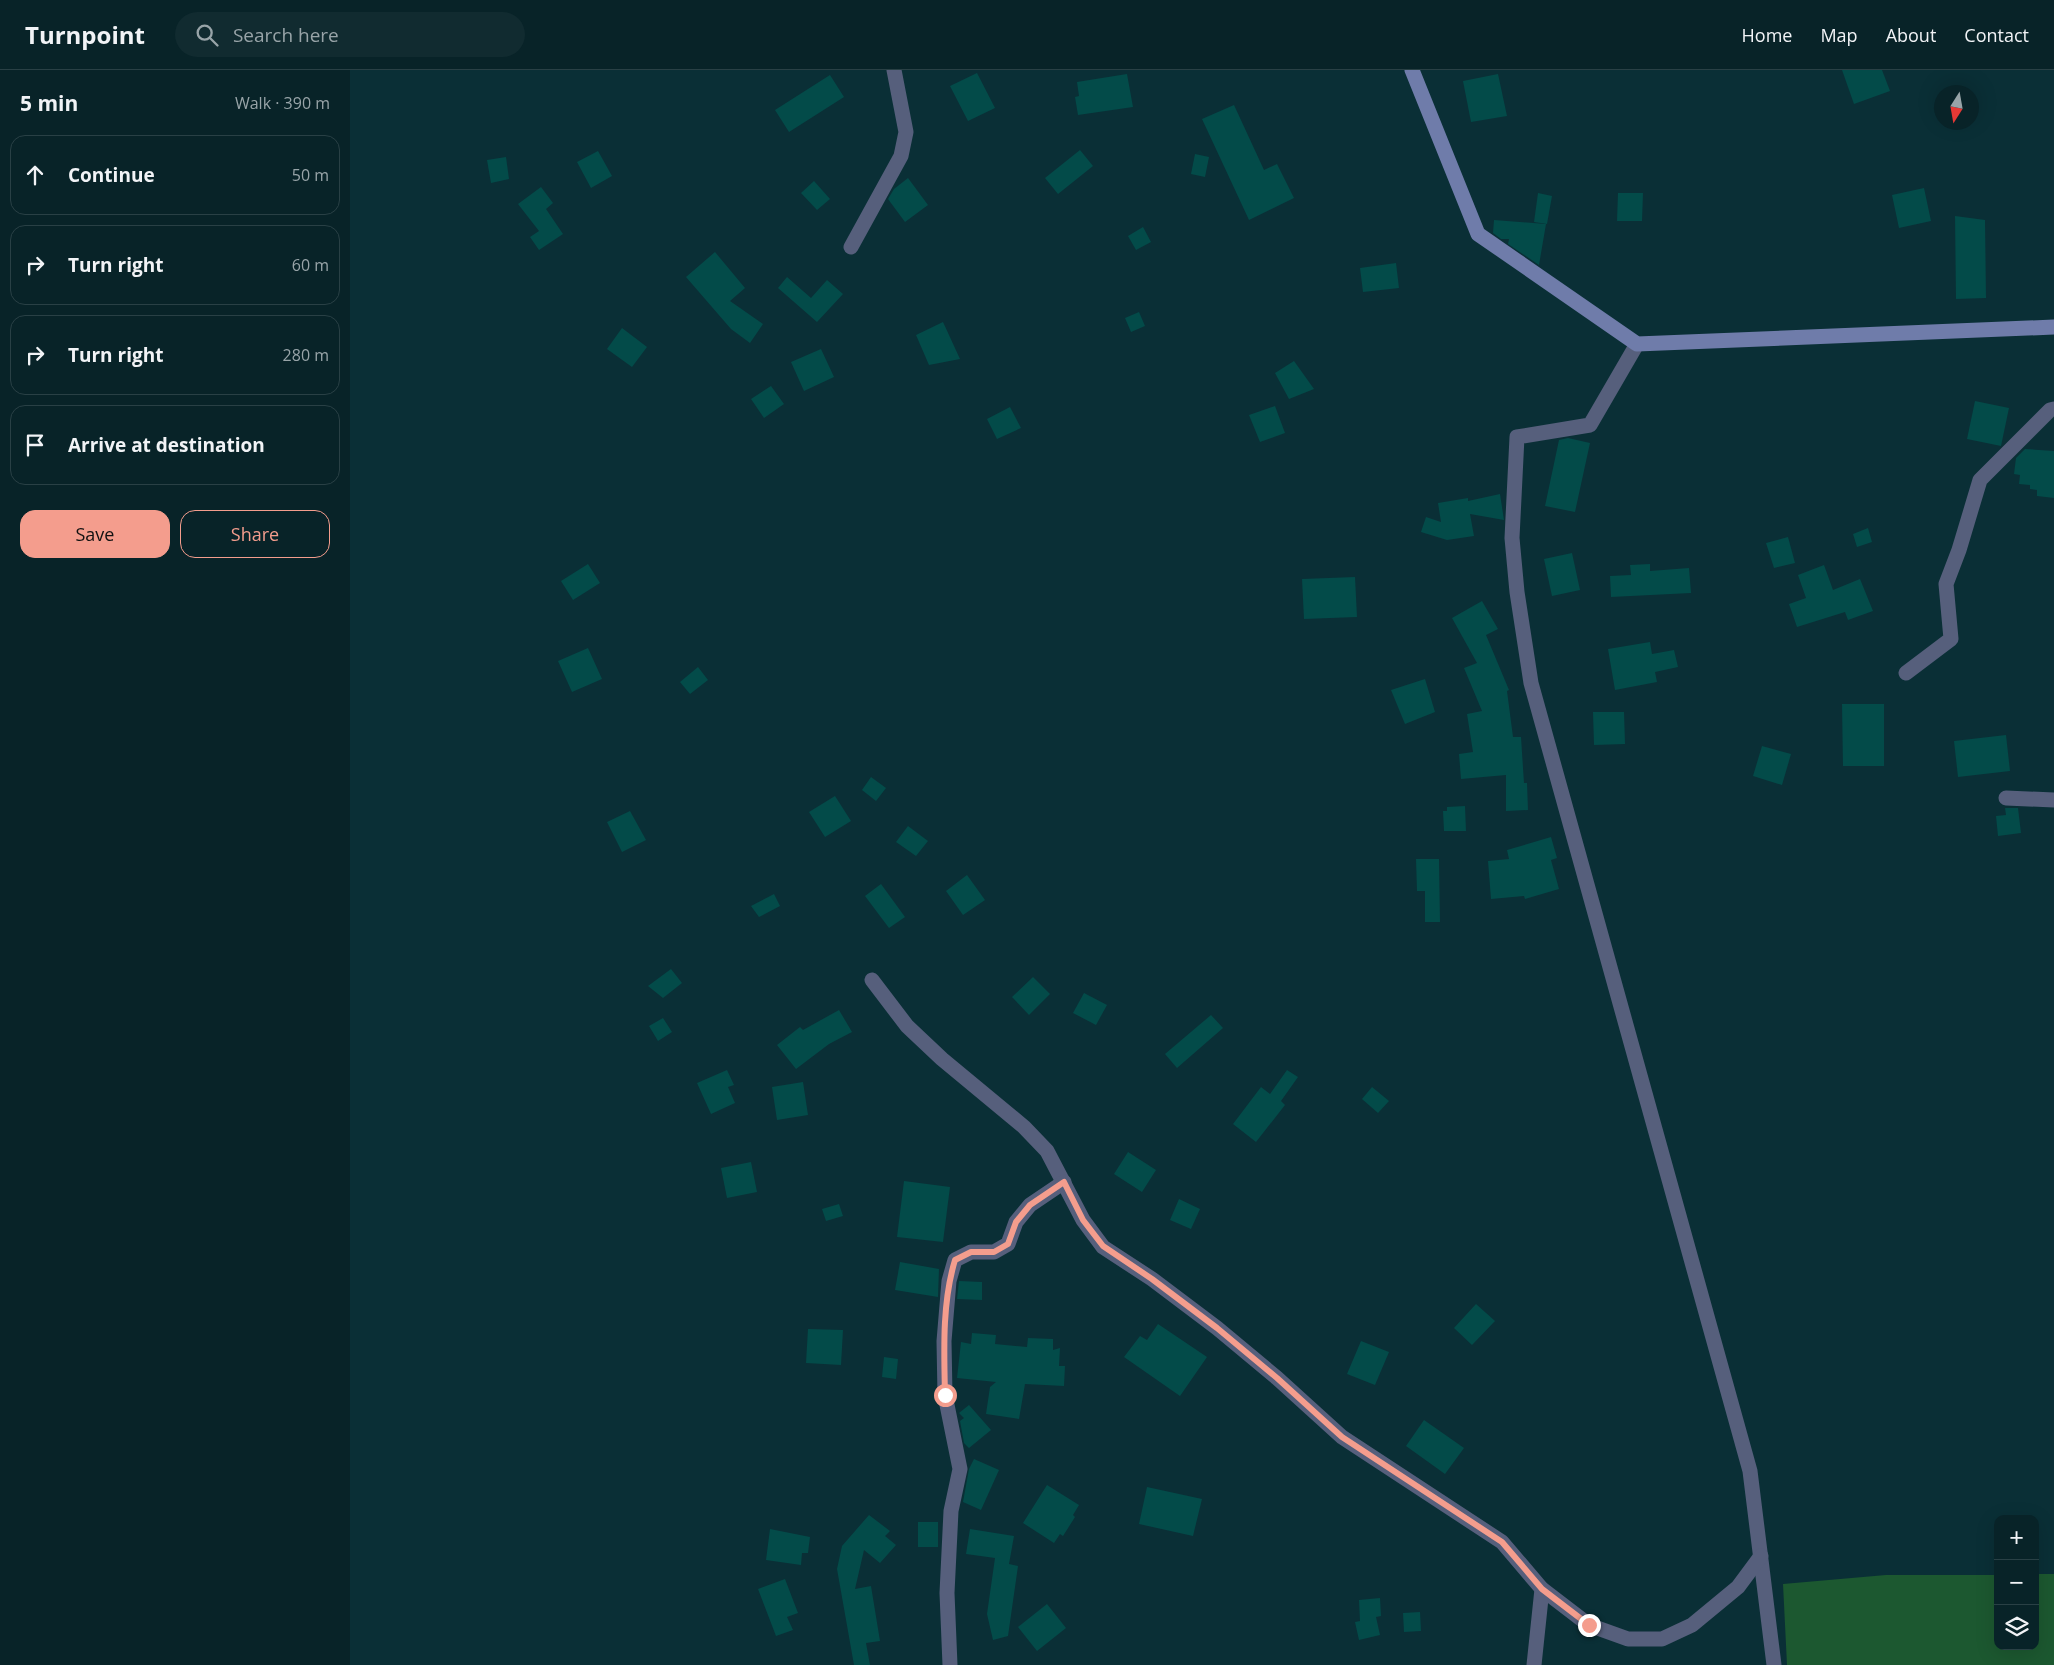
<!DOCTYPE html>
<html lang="en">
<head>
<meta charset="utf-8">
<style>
  :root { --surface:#082328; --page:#112b30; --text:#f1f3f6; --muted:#98a4a8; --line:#294045; --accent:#f49d8d }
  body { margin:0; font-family:"Open Sans",sans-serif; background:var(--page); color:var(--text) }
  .controls { position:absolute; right:15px; bottom:15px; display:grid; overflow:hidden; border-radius:10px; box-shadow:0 5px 20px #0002 }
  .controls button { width:45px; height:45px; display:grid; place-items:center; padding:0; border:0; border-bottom:1px solid var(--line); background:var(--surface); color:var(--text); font:25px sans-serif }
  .compass { position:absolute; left:1584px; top:15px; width:45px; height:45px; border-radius:50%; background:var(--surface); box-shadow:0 5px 20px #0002; rotate:191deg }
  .stop { position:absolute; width:15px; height:15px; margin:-11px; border:4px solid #f49d8d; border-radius:50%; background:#fff }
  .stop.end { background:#f49d8d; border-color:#fff; box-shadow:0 1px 5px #0008 }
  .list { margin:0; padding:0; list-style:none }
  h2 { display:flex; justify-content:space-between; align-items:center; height:65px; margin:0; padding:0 20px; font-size:21px }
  h2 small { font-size:16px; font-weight:400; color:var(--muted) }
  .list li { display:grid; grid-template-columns:32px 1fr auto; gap:15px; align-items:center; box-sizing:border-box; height:80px; margin:0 10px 10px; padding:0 10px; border:1px solid var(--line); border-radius:15px }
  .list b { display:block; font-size:19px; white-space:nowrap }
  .list em { font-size:16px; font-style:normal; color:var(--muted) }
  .actions { display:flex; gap:10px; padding:15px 20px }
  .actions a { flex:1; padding:11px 0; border:1px solid var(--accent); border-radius:15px; text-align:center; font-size:18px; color:var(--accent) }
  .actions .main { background:var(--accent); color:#111 }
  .icon { flex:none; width:28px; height:28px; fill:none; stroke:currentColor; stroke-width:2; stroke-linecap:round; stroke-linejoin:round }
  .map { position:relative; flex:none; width:1704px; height:1595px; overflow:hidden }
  header { display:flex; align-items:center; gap:30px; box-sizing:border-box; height:70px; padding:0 25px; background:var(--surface); border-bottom:1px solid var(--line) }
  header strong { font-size:24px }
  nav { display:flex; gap:28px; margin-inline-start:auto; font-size:18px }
  .search { width:350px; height:45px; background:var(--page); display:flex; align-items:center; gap:12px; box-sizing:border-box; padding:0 18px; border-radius:28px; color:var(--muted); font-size:19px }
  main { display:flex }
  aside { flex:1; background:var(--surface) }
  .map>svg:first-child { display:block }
  .green { fill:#1c5830 }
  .building { fill:#034b49 }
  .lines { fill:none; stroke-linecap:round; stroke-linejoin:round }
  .street { stroke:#565f7c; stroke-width:15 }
  .secondary { stroke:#6f7caa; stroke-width:15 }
  .route { stroke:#f49d8d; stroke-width:6 }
</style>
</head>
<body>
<header>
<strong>Turnpoint</strong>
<div class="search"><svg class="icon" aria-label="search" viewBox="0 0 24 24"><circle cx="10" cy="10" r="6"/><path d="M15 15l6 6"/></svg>Search here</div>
<nav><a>Home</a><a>Map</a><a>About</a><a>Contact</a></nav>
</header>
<main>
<aside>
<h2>5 min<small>Walk · 390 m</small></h2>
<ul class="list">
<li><svg class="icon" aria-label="ahead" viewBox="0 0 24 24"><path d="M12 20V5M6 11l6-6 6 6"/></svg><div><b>Continue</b></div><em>50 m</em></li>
<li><svg class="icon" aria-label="right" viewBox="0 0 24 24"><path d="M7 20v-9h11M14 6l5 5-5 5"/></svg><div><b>Turn right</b></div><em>60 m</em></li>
<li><svg class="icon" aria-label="right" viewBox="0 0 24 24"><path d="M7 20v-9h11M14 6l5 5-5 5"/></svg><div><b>Turn right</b></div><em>280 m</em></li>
<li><svg class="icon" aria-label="arrive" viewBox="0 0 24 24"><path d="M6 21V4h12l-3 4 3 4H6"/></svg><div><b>Arrive at destination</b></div></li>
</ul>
<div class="actions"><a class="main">Save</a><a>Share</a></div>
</aside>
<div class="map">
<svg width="1704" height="1595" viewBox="0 0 1704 1595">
  <rect width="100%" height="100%" fill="#0a2f36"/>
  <polygon class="green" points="1685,1504 1704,1504 1704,1595 1437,1595 1433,1514 1536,1505 1648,1505 1648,1576 1685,1576"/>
  <g class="building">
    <polygon points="1492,0 1532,0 1540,21 1504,34"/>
    <polygon points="627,3 645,38 618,51 600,16"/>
    <polygon points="777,4 783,37 728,45 725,27 729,26 727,12"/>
    <polygon points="1148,4 1157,46 1121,52 1113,11"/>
    <polygon points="480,5 494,27 439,62 425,40"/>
    <polygon points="884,35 914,100 927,94 944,128 899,150 852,49"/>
    <polygon points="730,80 743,96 708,124 695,108"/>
    <polygon points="248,81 262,106 241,118 227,92"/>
    <polygon points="845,84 859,87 855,107 841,104"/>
    <polygon points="156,87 159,109 141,113 137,90"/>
    <polygon points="558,108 578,135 555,152 538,129 544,119"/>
    <polygon points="464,111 480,129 467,140 451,123"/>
    <polygon points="191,117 203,133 196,139 213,164 189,180 180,167 189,161 168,134"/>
    <polygon points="1574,118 1581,151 1549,158 1542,125"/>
    <polygon points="1188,123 1202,126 1197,154 1184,152"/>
    <polygon points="1268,123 1293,123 1292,151 1267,151"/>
    <polygon points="1605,146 1635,150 1636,228 1606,229"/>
    <polygon points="1144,150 1196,154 1189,195 1158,174 1159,169 1151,169 1143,163"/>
    <polygon points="793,157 801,172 786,180 778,166"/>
    <polygon points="365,182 395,218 380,231 413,254 400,273 381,259 336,207"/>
    <polygon points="1046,193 1049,218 1013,222 1010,198"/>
    <polygon points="437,207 461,228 477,210 493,224 467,252 428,218"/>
    <polygon points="789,242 795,256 781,262 775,248"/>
    <polygon points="593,252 610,289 579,295 566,265"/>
    <polygon points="272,258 297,277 282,297 257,279"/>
    <polygon points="471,279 484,307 454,321 441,292"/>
    <polygon points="944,291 964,319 939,329 925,303"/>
    <polygon points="421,316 434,334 414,348 401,329"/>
    <polygon points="1625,331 1659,338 1651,376 1617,369"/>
    <polygon points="925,336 935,363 910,372 899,345"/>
    <polygon points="660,337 671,358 647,369 637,349"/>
    <polygon points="1218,368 1240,373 1225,442 1195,436 1209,370"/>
    <polygon points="1675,379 1704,381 1704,428 1687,426 1687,420 1680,419 1680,415 1669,414 1670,405 1664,404 1666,388"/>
    <polygon points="1150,424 1154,450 1120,444 1124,466 1097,470 1071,462 1076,447 1091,452 1088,433 1118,428 1118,431"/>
    <polygon points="1518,458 1522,472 1507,477 1503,464"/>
    <polygon points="1438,467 1445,493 1424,498 1416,473"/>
    <polygon points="1222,483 1230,520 1202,526 1194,489"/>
    <polygon points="238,494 250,513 223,530 211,511"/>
    <polygon points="1300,494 1300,501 1339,498 1341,523 1261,527 1260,506 1281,505 1280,495"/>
    <polygon points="1474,495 1483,520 1510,509 1523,541 1498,550 1495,542 1447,557 1439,534 1456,528 1448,505"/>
    <polygon points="1005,507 1007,547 954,549 952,509"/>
    <polygon points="1132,531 1148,559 1136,565 1159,620 1157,621 1163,667 1171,667 1174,713 1177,713 1178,740 1156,741 1156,705 1111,709 1109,684 1123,682 1117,644 1132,641 1114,598 1127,593 1102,548"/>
    <polygon points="1300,572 1302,584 1324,580 1328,597 1305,602 1307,612 1265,620 1258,579"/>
    <polygon points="238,578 252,609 222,622 208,591"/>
    <polygon points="348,597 358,610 340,624 330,612"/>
    <polygon points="1075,609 1085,642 1055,654 1041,620"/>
    <polygon points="1492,634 1534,634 1534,696 1493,696"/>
    <polygon points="1243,642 1274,642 1275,674 1244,675"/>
    <polygon points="1656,665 1660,701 1608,707 1604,671"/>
    <polygon points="1412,676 1441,684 1432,715 1403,706"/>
    <polygon points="521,707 536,718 526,731 512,720"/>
    <polygon points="485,726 501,751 475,767 459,742"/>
    <polygon points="1115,736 1116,761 1094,761 1093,741 1097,741 1097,737"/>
    <polygon points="1655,738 1668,738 1671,763 1648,766 1646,746 1656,745"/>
    <polygon points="280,741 296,770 272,782 257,752"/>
    <polygon points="558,756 578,771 566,786 546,772"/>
    <polygon points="1201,767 1207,788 1201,790 1209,819 1175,829 1174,826 1141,829 1138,791 1159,789 1157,780"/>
    <polygon points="1066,789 1089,789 1090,852 1075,852 1075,821 1067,821"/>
    <polygon points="617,805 635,830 613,845 596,821"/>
    <polygon points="531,814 555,847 539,858 515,826"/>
    <polygon points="424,824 430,836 409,847 401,836"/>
    <polygon points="321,899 332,913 313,928 298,916"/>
    <polygon points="683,907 700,924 679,945 662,927"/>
    <polygon points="734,923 757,935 746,955 723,943"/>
    <polygon points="489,940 502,962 479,974 446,999 427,975 450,957 453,960"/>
    <polygon points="861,945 873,958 827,998 815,984"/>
    <polygon points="313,948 322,962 308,971 299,956"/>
    <polygon points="377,1000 384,1015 378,1017 385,1033 361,1044 347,1013"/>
    <polygon points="937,1000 948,1007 931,1031 935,1035 906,1072 883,1054 911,1017 920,1024"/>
    <polygon points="453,1012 458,1045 427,1050 422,1017"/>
    <polygon points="1022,1017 1039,1031 1028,1043 1012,1029"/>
    <polygon points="778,1082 806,1100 792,1122 764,1104"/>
    <polygon points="401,1092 407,1122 377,1128 371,1098"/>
    <polygon points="554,1111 600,1117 593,1172 547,1167"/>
    <polygon points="829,1129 850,1139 841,1159 820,1150"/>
    <polygon points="489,1134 493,1146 476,1151 472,1139"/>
    <polygon points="550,1192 589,1199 588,1227 545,1220"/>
    <polygon points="609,1211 632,1212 632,1230 607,1229"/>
    <polygon points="1126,1234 1145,1251 1122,1275 1104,1258"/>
    <polygon points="808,1254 857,1287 830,1326 774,1287 790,1266 797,1270"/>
    <polygon points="458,1259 493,1260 491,1295 456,1293"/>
    <polygon points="622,1263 646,1265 645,1274 677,1277 678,1268 703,1269 703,1280 710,1278 709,1296 715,1296 714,1316 675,1314 669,1349 636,1344 640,1317 646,1312 607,1308 611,1272 621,1274"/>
    <polygon points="1011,1271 1039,1282 1025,1315 997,1304"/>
    <polygon points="534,1287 548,1289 546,1309 532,1307"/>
    <polygon points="619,1335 641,1360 619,1378 614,1373 610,1351 614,1348 609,1343"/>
    <polygon points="1074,1350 1114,1378 1095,1404 1056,1376"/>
    <polygon points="624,1389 649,1400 631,1440 613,1432 619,1399"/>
    <polygon points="697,1415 729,1435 723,1445 725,1447 713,1466 710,1464 704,1473 673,1453"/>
    <polygon points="797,1417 852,1429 843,1466 789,1454"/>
    <polygon points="519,1445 540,1461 535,1466 546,1475 530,1493 514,1480 505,1519 521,1516 530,1571 516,1573 520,1595 504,1595 487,1499 492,1476"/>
    <rect x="568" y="1452" width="20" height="25"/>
    <polygon points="420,1459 460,1467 458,1483 452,1483 451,1495 416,1490"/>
    <polygon points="620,1459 664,1466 659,1494 668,1496 658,1566 643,1570 637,1544 645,1488 616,1484"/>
    <polygon points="435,1509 448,1543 437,1547 443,1560 426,1566 408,1519"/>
    <polygon points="1030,1528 1031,1546 1026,1547 1030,1565 1009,1570 1005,1552 1010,1551 1009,1530"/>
    <polygon points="697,1534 716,1558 687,1581 668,1557"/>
    <polygon points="1070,1542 1071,1561 1054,1562 1053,1543"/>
  </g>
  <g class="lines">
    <g class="street">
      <polyline points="501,177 551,86 556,62 544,0"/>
      <polyline points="1287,274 1240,355 1167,367 1162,468 1167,522 1181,613 1400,1401 1424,1595"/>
      <polyline points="1556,603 1601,569 1596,514 1609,480 1630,410 1700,340 1704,339"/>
      <polyline points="1656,728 1704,730"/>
      <polyline points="522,910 557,956 592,989 674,1057 697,1081 733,1150 753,1177 802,1209 867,1258 927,1308 992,1367 1152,1472 1192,1519 1239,1555 1278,1569 1312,1569 1342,1555 1388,1517 1411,1486"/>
      <polyline points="600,1595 597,1523 601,1441 610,1399 595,1325 594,1271 599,1211 605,1190 621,1182 644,1182 658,1174 666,1152 680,1135 714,1112"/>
      <polyline points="1184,1595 1192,1519"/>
    </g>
    <polyline class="secondary" points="1062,0 1128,164 1287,274 1704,257"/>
  </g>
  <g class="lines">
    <path class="route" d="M 595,1325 C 594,1280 592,1233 605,1190 L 621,1182 L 644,1182 L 658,1174 L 666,1152 L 680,1135 L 714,1112 L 733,1150 L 753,1176 L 802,1209 L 867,1258 L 927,1308 L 992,1367 L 1152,1472 L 1192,1519 L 1239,1555"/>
  </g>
</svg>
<div class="controls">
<button>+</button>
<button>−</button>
<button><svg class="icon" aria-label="layers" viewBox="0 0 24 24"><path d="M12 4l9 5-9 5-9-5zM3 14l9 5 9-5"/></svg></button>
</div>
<svg class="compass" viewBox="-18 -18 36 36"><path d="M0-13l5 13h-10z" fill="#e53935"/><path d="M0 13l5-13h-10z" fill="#98a4a8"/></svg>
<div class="stop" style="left:595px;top:1325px"></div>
<div class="stop end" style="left:1239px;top:1555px"></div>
</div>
</main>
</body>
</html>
